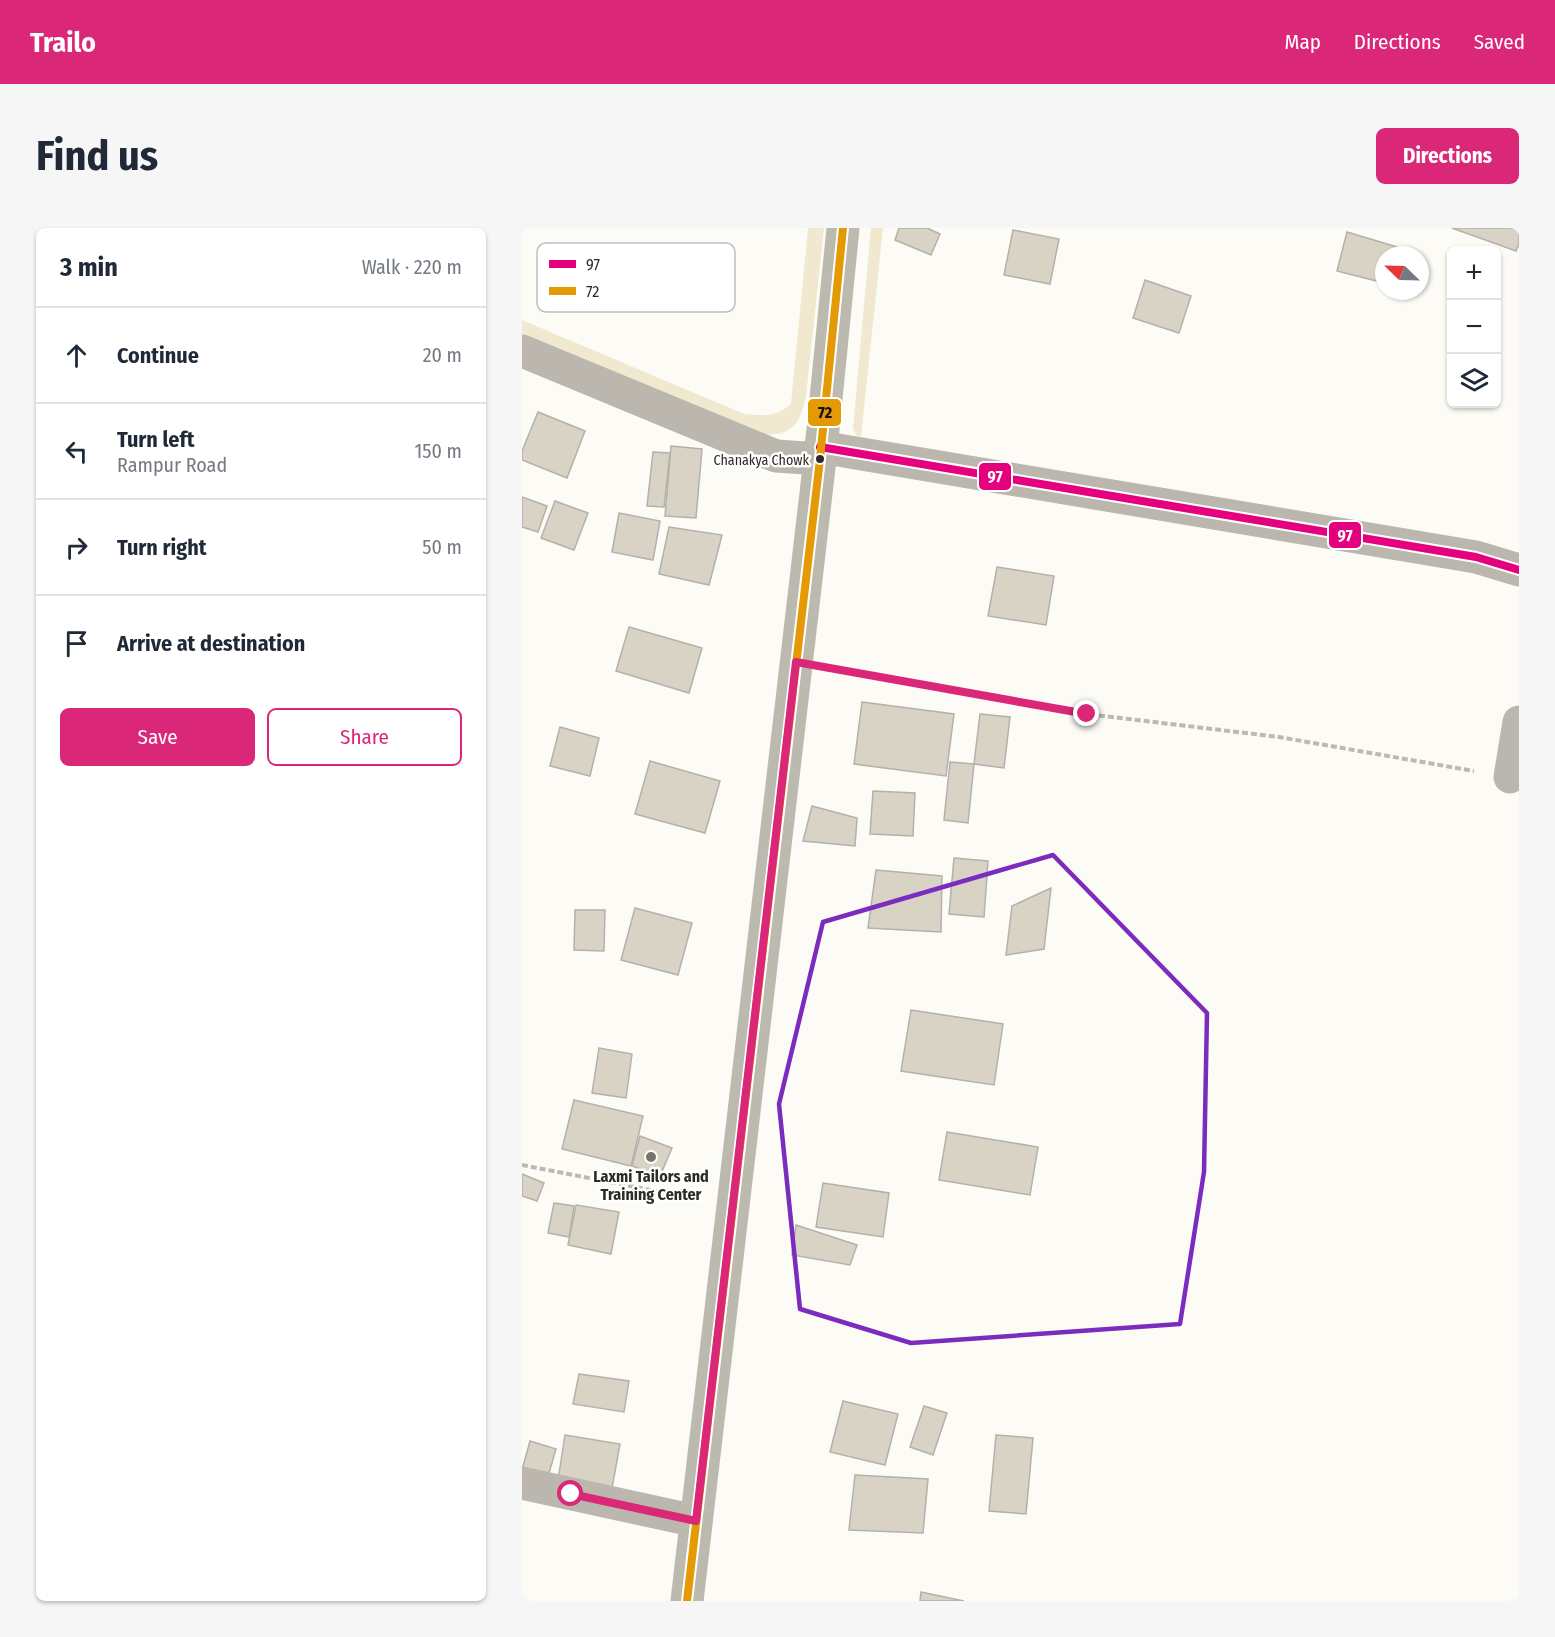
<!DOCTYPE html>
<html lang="en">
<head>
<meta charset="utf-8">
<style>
  :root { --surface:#fff; --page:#f6f6f7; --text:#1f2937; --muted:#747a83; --line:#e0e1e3; --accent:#db2777 }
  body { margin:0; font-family:"Fira Sans Condensed",sans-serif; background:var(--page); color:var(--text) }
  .controls { position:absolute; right:18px; top:18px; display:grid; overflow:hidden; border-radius:9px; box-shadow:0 2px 4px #0004 }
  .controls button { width:54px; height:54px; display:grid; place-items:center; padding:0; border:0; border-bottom:2px solid var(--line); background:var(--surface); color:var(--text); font:30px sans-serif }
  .compass { position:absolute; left:853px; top:18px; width:54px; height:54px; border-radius:50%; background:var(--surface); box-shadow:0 2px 4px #0004; rotate:293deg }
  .stop { position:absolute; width:18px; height:18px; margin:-14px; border:4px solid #db2777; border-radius:50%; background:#fff }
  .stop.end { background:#db2777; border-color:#fff; box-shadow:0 2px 6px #0008 }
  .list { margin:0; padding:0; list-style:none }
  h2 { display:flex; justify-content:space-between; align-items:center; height:78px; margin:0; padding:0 24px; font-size:26px }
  h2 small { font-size:20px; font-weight:400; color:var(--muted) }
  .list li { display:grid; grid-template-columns:39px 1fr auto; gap:18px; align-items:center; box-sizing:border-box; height:96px; padding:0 24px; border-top:2px solid var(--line) }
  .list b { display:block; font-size:22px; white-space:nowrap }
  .list p { margin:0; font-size:20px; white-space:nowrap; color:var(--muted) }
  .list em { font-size:20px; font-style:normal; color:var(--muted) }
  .actions { display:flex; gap:12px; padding:18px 24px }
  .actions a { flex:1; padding:14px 0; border:2px solid var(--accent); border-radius:9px; text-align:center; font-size:21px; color:var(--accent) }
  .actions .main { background:var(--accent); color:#fff }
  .icon { flex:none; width:33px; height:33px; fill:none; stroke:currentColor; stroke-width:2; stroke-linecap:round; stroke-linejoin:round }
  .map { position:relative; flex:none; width:997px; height:1373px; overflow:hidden; border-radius:9px }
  header { display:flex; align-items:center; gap:36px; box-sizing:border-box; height:84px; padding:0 30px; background:var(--accent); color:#fff }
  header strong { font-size:28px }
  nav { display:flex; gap:33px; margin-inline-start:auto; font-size:21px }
  .intro { display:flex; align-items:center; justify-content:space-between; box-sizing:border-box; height:144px; padding:0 36px }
  h1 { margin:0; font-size:42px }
  .button { padding:15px 27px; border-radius:9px; background:var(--accent); color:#fff; font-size:21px; font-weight:700 }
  main { display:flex; gap:36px; padding:0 36px }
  aside { flex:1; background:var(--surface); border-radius:9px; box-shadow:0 2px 4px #0004 }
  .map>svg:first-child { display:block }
  .green { fill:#f0e8cf }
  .building { fill:#d8d3c4; stroke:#b3b1ac; stroke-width:1.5 }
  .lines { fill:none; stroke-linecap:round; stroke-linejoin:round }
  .path { stroke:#bbb9b2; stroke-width:4; stroke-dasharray:6 3; stroke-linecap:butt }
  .minor { stroke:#bbb7af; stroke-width:33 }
  .major { stroke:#bcbaaf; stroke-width:33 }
  .bus-1-casing { stroke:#fff; stroke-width:12 }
  .bus-2-casing { stroke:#fff; stroke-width:12 }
  .bus-1 { stroke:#e5007d; stroke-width:8 }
  .bus-2 { stroke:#e39a04; stroke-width:8 }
  .route { stroke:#db2777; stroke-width:8 }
  .marked { fill:none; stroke:#7b2cbf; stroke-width:4.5; stroke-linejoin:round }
  .bus-dot { fill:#2d2b23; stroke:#fff; stroke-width:2 }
  .poi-dot { fill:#75746d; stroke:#fff; stroke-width:2 }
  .labels { text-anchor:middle; stroke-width:5; stroke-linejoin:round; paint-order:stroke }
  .bus-label { font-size:14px; fill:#2d2b23; stroke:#fff; text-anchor:end }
  .poi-label { font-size:16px; font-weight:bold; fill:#2d2b23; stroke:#fff }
  .key { fill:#fff; stroke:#c0bfbd; stroke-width:1.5 }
  .key-label { font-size:16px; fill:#2d2b23 }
  .line-badge { stroke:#fff; stroke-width:2 }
  .badge-label { font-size:16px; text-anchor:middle; font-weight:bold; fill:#fff }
  .pale-badge-label { font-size:16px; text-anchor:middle; font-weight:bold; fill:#111 }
</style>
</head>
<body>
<header>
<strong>Trailo</strong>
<nav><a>Map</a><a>Directions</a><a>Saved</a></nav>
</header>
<div class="intro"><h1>Find us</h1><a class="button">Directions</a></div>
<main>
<aside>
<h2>3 min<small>Walk · 220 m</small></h2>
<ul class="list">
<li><svg class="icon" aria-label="ahead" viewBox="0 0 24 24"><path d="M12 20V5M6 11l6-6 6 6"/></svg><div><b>Continue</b></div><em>20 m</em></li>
<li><svg class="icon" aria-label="left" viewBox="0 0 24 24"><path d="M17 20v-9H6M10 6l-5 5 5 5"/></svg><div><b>Turn left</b><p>Rampur Road</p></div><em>150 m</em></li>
<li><svg class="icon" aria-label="right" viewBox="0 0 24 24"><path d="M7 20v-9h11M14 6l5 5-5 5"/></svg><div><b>Turn right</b></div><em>50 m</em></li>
<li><svg class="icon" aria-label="arrive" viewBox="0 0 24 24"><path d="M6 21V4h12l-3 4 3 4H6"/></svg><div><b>Arrive at destination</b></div></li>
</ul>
<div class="actions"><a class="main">Save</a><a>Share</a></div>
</aside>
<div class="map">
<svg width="997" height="1373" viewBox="0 0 997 1373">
  <rect width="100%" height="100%" fill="#fcfbf6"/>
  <g class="green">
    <path d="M 286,0 L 302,0 L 284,168 C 278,196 270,209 239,206 L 0,109 L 0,92 L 222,186 C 241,188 254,189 269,176 Z"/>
    <polygon points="349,0 361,0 339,209 334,207 331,200"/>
  </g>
  <g class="building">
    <polygon points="377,0 405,0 418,6 409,27 373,12"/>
    <polygon points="930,0 997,0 997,16 994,23"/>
    <polygon points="491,2 537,11 528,56 482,47"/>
    <polygon points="825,4 892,24 891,27 862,27 862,55 815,43"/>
    <polygon points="623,52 669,68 657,105 611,90"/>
    <polygon points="16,184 63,203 45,250 0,232 0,223"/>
    <polygon points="149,218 180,221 174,290 143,288"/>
    <polygon points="131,224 148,225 142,279 125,278"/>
    <polygon points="0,269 25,278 16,304 0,299"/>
    <polygon points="33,273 66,285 52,322 19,310"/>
    <polygon points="97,285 138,293 131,332 90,324"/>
    <polygon points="147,299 200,307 187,357 137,346"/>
    <polygon points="475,339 532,348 524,397 466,388"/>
    <polygon points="107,399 180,420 167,465 94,443"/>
    <polygon points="340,474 432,486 424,548 332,536"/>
    <polygon points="458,486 488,489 482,540 452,536"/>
    <polygon points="38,499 77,510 68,548 28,538"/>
    <polygon points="128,533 198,553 183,605 113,586"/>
    <polygon points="428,534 452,536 446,595 422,592"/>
    <polygon points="351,563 393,565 391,608 348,606"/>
    <polygon points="290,578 335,590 333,618 281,613"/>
    <polygon points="432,630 466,633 462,689 427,686"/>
    <polygon points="354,642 420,648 419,704 346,700"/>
    <polygon points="529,660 522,721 484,727 490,678"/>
    <polygon points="113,680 170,695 156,747 99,732"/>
    <polygon points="53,682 83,682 82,723 52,722"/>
    <polygon points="389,782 481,796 472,857 379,843"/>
    <polygon points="77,820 110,826 104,870 70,865"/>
    <polygon points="52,872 121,888 109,938 40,921"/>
    <polygon points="425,904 516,919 508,967 417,952"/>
    <polygon points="118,908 150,920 138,948 110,938"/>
    <polygon points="0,946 22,955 15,973 0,968"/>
    <polygon points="301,955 367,965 361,1009 294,999"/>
    <polygon points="32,975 52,978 47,1009 26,1005"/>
    <polygon points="54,977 97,984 89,1026 46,1017"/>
    <polygon points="274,997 335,1017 328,1037 270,1027"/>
    <polygon points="57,1146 107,1153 102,1184 51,1176"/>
    <polygon points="321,1173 376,1186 363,1237 308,1224"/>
    <polygon points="402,1178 425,1185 411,1227 388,1219"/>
    <polygon points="43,1207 98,1216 90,1260 36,1252"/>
    <polygon points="474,1207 511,1210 504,1286 467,1283"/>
    <polygon points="8,1213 34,1221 25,1252 0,1242"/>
    <polygon points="333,1247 406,1251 401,1305 327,1302"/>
    <polygon points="399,1364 442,1373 398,1373"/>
  </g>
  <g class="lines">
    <g class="path">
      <polyline points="311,441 565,486 757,509 952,543"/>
      <polyline points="0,937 175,971"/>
    </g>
    <g class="minor">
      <polyline points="0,123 254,228 298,231"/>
      <polyline points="298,219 954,329 997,342"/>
      <polyline points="988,549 997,494"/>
      <polyline points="0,1255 174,1293"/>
    </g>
    <polyline class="major" points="165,1373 298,231 321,0"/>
    <g class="bus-1-casing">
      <polyline id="bus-1" points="298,219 954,329 997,342"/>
    </g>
    <g class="bus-2-casing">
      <polyline id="bus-2" points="165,1373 298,231 321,0"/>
    </g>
    <use href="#bus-1" class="bus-1"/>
    <use href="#bus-2" class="bus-2"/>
  </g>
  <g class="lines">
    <polyline class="route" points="49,1266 174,1293 274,434 565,486"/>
  </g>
  <path class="marked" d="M 531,627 L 685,785 L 682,944 L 658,1096 L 389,1115 L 278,1081 L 257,876 L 301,694 Z"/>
  <circle class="bus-dot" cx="298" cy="231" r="5"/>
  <circle class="poi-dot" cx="129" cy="929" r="6"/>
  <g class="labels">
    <g class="bus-label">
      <text x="287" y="237">Chanakya Chowk</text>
    </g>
    <g class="poi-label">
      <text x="129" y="954">Laxmi Tailors and<tspan x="129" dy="18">Training Center</tspan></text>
    </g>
  </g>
  <rect x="15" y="15" width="198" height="69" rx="9" class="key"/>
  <rect x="27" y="32" width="27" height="8" fill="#e5007d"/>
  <rect x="27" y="59" width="27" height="8" fill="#e39a04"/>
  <g class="key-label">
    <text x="64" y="42">97</text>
    <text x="64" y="69">72</text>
  </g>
  <g class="line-badge">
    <rect x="285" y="170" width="35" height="29" rx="6" fill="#e39a04"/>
    <rect x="456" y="234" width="34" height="29" rx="6" fill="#e5007d"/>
    <rect x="806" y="293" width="34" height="28" rx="6" fill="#e5007d"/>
  </g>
  <g class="badge-label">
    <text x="473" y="254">97</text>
    <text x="823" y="313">97</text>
  </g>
  <g class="pale-badge-label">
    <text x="303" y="190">72</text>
  </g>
</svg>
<div class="controls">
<button>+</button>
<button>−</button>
<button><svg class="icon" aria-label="layers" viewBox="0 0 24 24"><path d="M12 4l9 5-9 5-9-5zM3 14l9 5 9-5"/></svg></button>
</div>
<svg class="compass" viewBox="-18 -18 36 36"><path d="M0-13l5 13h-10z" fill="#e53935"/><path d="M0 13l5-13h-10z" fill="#747a83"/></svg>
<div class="stop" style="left:49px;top:1266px"></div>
<div class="stop end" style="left:565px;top:486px"></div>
</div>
</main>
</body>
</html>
